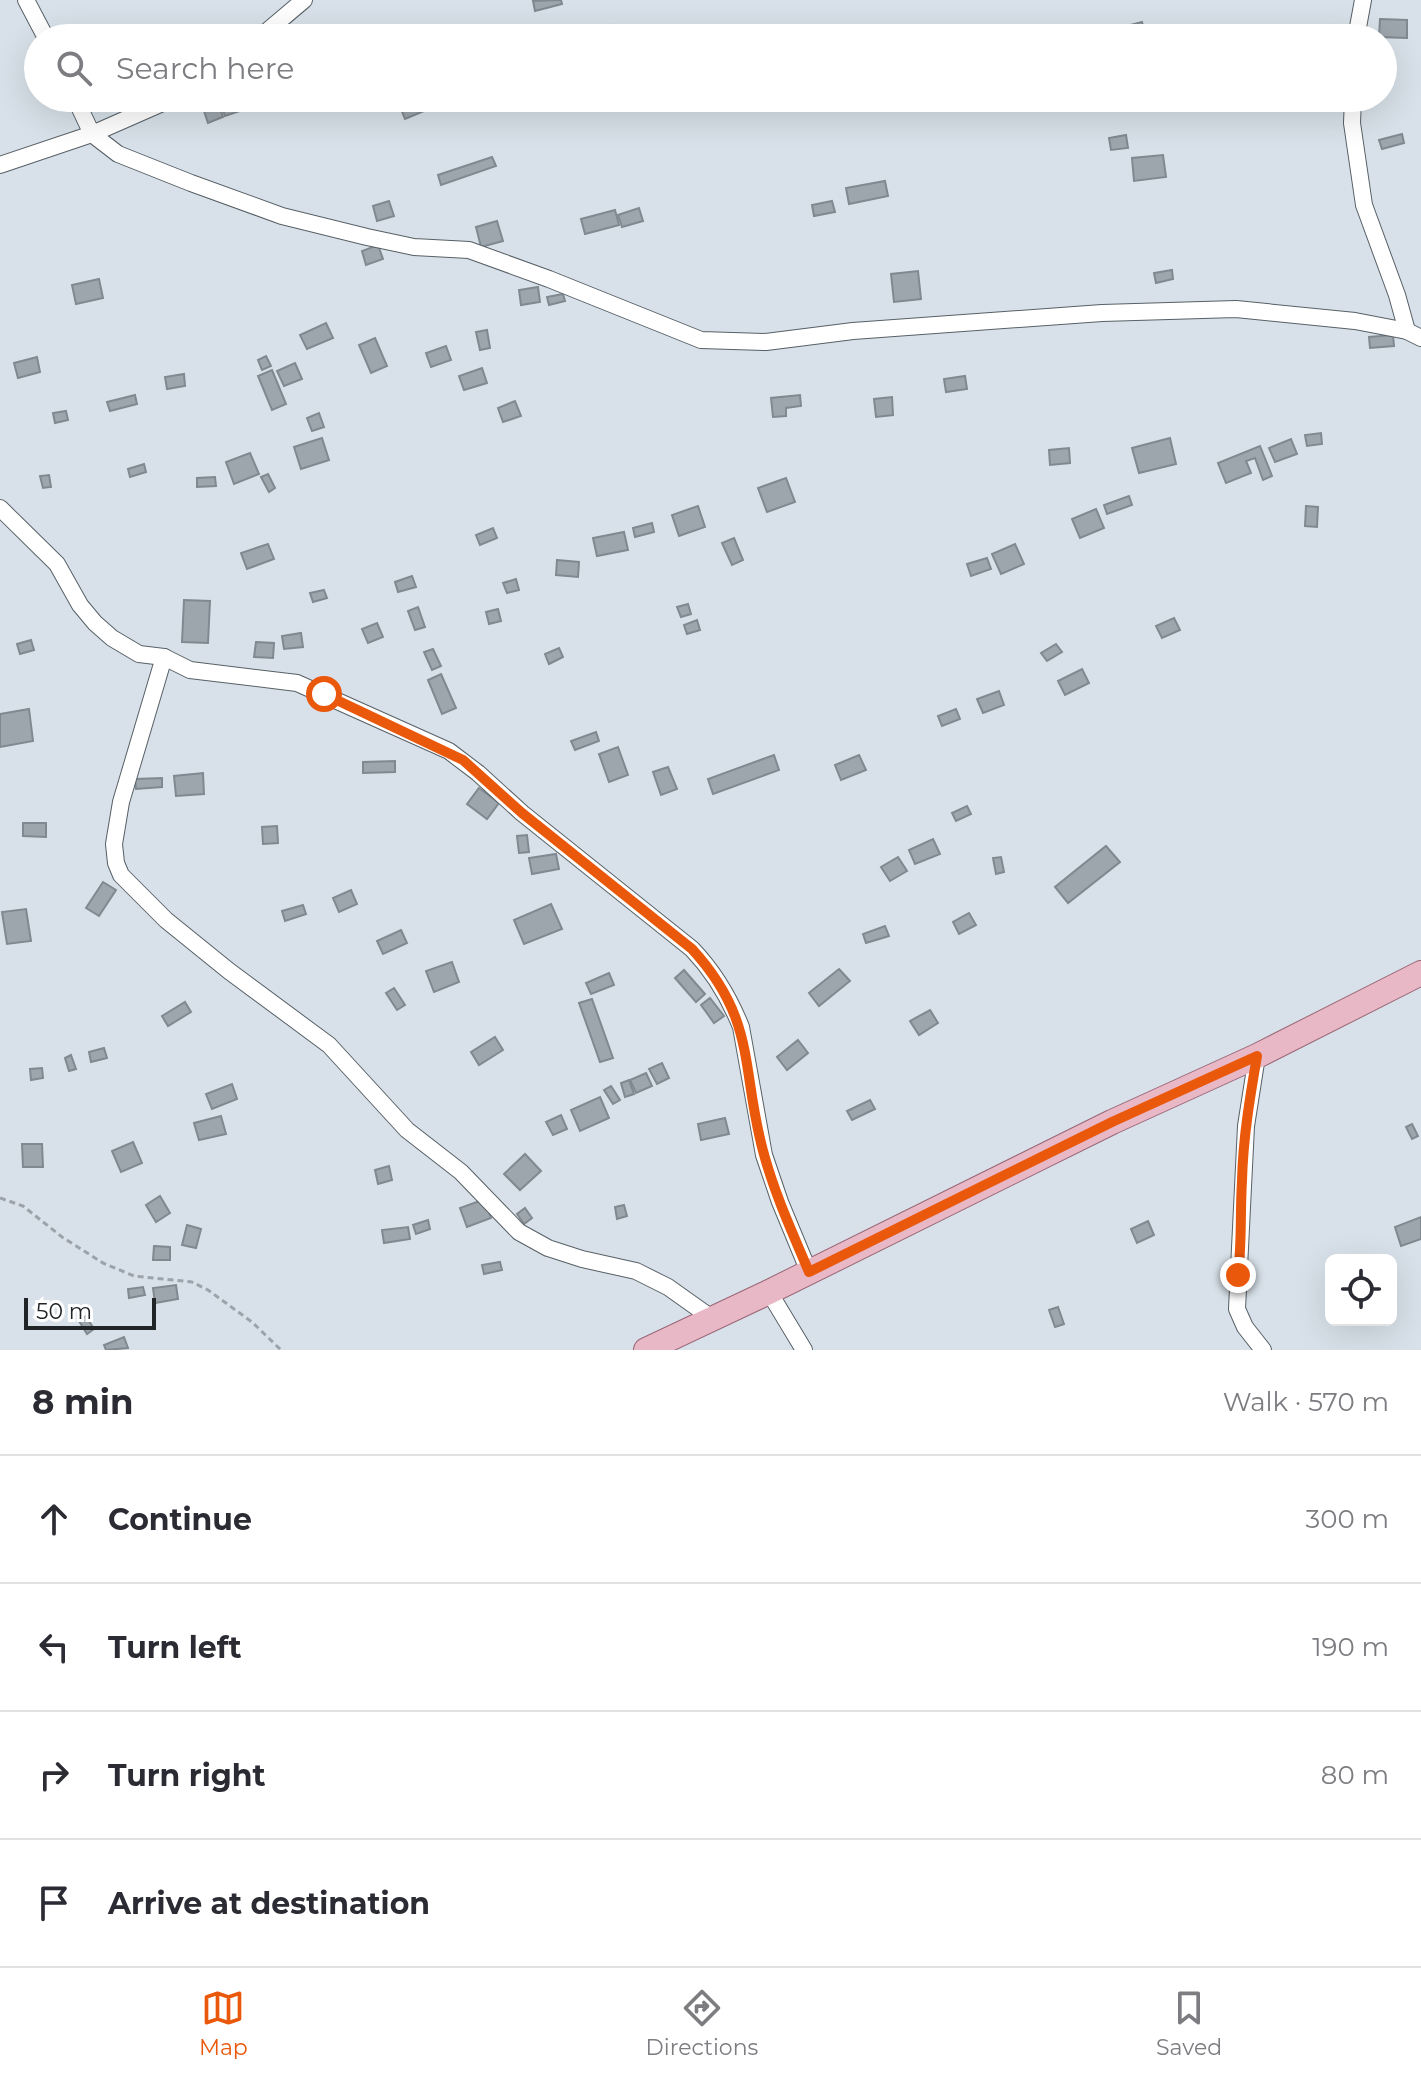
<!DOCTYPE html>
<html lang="en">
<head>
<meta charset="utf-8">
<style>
  :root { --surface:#fff; --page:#f7f7f7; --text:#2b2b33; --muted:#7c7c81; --line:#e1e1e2; --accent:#ea580c }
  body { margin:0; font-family:Montserrat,sans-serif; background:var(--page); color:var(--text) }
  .controls { position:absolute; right:24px; bottom:24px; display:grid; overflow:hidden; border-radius:12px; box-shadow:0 8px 32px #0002 }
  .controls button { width:72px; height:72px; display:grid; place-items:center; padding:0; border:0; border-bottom:2px solid var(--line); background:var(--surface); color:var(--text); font:40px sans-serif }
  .scale { position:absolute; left:24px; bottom:20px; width:132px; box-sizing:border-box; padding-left:8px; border:4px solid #212427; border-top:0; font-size:22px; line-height:28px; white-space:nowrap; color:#212427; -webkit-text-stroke:6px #fff; paint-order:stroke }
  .stop { position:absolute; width:24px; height:24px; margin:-18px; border:6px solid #ea580c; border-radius:50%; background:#fff }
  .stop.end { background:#ea580c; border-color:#fff; box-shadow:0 2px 8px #0008 }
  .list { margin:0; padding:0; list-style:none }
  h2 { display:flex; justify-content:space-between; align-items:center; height:104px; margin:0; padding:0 32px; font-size:34px }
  h2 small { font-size:26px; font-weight:400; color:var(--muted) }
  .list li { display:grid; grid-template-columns:52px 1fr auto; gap:24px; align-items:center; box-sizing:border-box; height:128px; padding:0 32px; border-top:2px solid var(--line) }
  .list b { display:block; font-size:30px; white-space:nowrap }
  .list em { font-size:26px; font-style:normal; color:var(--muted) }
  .icon { flex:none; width:44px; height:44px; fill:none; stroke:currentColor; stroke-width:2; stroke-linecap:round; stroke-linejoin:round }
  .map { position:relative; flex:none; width:1421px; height:1350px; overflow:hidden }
  .search { position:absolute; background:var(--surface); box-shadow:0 8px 32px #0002; left:24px; right:24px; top:24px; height:88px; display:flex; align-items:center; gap:20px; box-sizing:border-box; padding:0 28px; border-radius:44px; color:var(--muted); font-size:30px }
  .sheet { height:616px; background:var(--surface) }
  nav { display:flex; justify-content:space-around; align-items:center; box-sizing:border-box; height:112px; border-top:2px solid var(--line); background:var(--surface); font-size:22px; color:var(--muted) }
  nav a { display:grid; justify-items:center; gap:4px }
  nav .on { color:var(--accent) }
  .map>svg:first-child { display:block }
  .building { fill:#9da6ad; stroke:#808990; stroke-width:2 }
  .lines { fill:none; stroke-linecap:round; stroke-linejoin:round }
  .street-casing { stroke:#576066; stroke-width:18 }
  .primary-casing { stroke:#996676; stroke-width:26 }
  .path { stroke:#9ca3aa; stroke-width:3; stroke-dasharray:6 4; stroke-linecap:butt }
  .street { stroke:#fff; stroke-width:16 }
  .primary { stroke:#e8b8c6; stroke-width:24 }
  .route { stroke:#ea580c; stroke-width:10 }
</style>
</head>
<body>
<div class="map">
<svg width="1421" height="1350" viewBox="0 0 1421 1350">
  <rect width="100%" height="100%" fill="#d8e1e9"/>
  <g class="building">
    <polygon points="561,0 562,4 535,11 533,1"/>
    <polygon points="1380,19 1407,20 1407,38 1379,37"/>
    <polygon points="1142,22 1146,38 1109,38 1107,31"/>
    <polygon points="613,25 615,36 593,38 591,30"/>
    <polygon points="880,27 883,38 875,38 873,29"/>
    <polygon points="217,98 223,117 208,123 200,99"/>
    <polygon points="219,98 242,98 246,109 225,116"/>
    <polygon points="437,98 459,98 440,105"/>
    <polygon points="419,101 424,111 405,119 401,109"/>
    <polygon points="1402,134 1404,143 1382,149 1379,140"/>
    <polygon points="1126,135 1128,148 1111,150 1109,138"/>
    <polygon points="1163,155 1166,177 1134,181 1132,158"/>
    <polygon points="492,157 496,166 441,185 438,175"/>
    <polygon points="885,181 888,196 849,204 846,188"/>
    <polygon points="389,201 394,216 377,221 373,206"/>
    <polygon points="832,201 835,212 814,216 812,205"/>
    <polygon points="639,208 643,221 622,227 618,215"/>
    <polygon points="615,210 619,225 585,234 581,219"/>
    <polygon points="497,221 503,241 481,247 476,227"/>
    <polygon points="378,245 383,259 366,265 362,251"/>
    <polygon points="1172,270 1173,279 1156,283 1154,273"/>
    <polygon points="918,271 921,299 894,302 891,274"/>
    <polygon points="99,279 103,298 76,304 72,285"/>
    <polygon points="538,287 540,302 521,305 519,290"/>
    <polygon points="563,294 565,301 549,305 547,297"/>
    <polygon points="326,323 333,338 307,349 300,335"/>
    <polygon points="487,330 490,348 480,350 476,332"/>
    <polygon points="1393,335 1394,346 1370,348 1369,337"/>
    <polygon points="375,338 387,366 371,373 359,345"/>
    <polygon points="446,346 451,360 431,367 426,353"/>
    <polygon points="266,356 271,366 262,370 258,360"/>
    <polygon points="37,357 40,372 18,378 14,363"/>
    <polygon points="295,363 302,379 284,386 277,371"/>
    <polygon points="482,368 487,383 464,390 459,376"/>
    <polygon points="272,370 286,404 272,410 258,376"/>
    <polygon points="184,374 185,386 167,389 165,377"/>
    <polygon points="965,376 967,389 946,392 944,379"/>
    <polygon points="135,395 137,404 110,411 107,402"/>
    <polygon points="800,395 801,406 786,408 786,416 773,417 771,398"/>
    <polygon points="892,397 893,415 876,417 874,399"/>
    <polygon points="515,401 521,416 503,422 498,408"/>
    <polygon points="66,411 68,420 55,423 53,413"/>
    <polygon points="319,413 324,427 312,431 307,418"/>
    <polygon points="1321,433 1322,444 1307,446 1305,435"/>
    <polygon points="322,438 329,460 301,469 294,447"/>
    <polygon points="1170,438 1176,464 1139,473 1132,448"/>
    <polygon points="1291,439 1297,454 1275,462 1269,448"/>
    <polygon points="1260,446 1272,476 1263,480 1255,458 1246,461 1251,473 1226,483 1218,463"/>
    <polygon points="1069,448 1070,463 1050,465 1049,450"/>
    <polygon points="250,453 259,474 234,484 226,462"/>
    <polygon points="144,464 146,472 130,477 128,469"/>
    <polygon points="268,474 275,488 269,492 261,477"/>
    <polygon points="49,475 51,487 43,488 40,476"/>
    <polygon points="215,477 216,486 197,487 197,478"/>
    <polygon points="786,478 795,502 767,512 758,488"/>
    <polygon points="1129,496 1132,505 1107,514 1104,505"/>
    <polygon points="698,506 705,527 679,536 672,515"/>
    <polygon points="1306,506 1318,507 1317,527 1305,526"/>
    <polygon points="1096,509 1104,528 1080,538 1072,519"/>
    <polygon points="652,523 654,532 635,537 633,528"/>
    <polygon points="493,528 497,538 480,545 476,535"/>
    <polygon points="624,532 628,550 597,556 593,538"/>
    <polygon points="734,538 743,560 732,565 722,543"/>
    <polygon points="268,544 274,559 247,569 241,553"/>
    <polygon points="1015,544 1024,564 1001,574 992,554"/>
    <polygon points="987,558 991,569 971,576 967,564"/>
    <polygon points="557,560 579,562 578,577 556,575"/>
    <polygon points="412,576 416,587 398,592 395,582"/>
    <polygon points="516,579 519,590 507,593 503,583"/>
    <polygon points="324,590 327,598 313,602 310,593"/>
    <polygon points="184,600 210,601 208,643 182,642"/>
    <polygon points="688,604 691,614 681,617 677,607"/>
    <polygon points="418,607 425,627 415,630 408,611"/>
    <polygon points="498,609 501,621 489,624 486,612"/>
    <polygon points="1174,618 1180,630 1162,638 1156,626"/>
    <polygon points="697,620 700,630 687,634 684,625"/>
    <polygon points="377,623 383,637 368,643 362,629"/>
    <polygon points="301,633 303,647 284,649 282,636"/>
    <polygon points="31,640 34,650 20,654 17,644"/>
    <polygon points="256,642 274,643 273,658 254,657"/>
    <polygon points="1056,644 1062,652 1047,661 1041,653"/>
    <polygon points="559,648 563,657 549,664 545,654"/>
    <polygon points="433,649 441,666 432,670 424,652"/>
    <polygon points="1082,669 1089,683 1065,695 1058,681"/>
    <polygon points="441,674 456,708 442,714 428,680"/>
    <polygon points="999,691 1004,705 983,713 977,699"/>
    <polygon points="29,709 33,741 0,747 0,714"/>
    <polygon points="956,709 960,719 942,726 938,716"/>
    <polygon points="596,732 599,741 575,750 571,741"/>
    <polygon points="618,747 628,775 609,782 599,754"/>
    <polygon points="774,755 779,770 713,794 708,779"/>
    <polygon points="859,755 866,770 841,780 835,765"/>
    <polygon points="395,761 395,772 363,773 363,762"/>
    <polygon points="668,767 677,789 661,795 653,772"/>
    <polygon points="203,773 204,794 176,796 174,776"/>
    <polygon points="162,778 162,787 136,789 135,779"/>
    <polygon points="479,788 499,803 487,819 467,804"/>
    <polygon points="967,806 971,814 956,821 952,813"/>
    <polygon points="23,823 46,823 46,837 23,836"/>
    <polygon points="277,826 278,843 263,844 262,827"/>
    <polygon points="527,835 529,852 519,853 517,836"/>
    <polygon points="933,839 940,854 915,864 909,850"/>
    <polygon points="1106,846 1120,862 1068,903 1055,887"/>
    <polygon points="556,854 559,869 532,874 529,858"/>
    <polygon points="898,857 907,871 890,881 881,867"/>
    <polygon points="1001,857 1004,872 996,874 993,858"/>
    <polygon points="103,882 116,890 99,916 86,908"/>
    <polygon points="351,890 357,904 339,912 333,898"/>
    <polygon points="551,904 562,929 524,944 514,920"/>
    <polygon points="303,905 306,914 285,921 282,911"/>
    <polygon points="26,909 31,941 7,944 2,912"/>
    <polygon points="969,913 976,925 959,934 953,922"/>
    <polygon points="885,926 889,936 866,943 863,934"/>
    <polygon points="401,930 407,943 383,954 377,941"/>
    <polygon points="452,962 459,982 434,992 426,971"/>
    <polygon points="839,969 850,981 819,1006 809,993"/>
    <polygon points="684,970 705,994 696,1002 675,978"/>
    <polygon points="609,973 614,985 591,994 586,983"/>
    <polygon points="394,988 405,1005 397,1010 386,993"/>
    <polygon points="710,998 724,1016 714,1023 701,1005"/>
    <polygon points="592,999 613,1058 600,1062 579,1003"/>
    <polygon points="185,1002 191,1012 168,1026 162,1016"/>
    <polygon points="930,1010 938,1023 919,1035 910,1021"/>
    <polygon points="495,1037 503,1050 479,1065 471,1052"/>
    <polygon points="798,1040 808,1053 787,1070 777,1057"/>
    <polygon points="104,1048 107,1058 91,1062 89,1052"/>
    <polygon points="71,1055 76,1069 69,1071 65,1058"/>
    <polygon points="662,1063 669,1078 657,1084 649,1069"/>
    <polygon points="42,1068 43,1078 31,1080 30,1069"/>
    <polygon points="646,1073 652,1086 636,1093 630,1080"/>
    <polygon points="629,1080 634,1094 625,1097 621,1083"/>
    <polygon points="232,1084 237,1099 212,1109 206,1094"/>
    <polygon points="611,1086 620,1100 613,1104 604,1090"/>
    <polygon points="600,1097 609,1118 580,1131 571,1110"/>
    <polygon points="870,1100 875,1109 852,1120 847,1111"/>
    <polygon points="561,1115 567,1129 553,1135 546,1122"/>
    <polygon points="221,1116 226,1134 199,1140 194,1123"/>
    <polygon points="725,1118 729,1134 701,1140 698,1124"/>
    <polygon points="1412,1124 1418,1136 1412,1139 1406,1127"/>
    <polygon points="133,1142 142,1163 121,1172 112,1151"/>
    <polygon points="22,1144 42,1144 43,1167 23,1167"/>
    <polygon points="525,1154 541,1171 520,1190 504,1174"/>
    <polygon points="389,1166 392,1180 378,1184 375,1170"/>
    <polygon points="160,1196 170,1213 156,1222 146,1205"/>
    <polygon points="485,1199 491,1218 467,1227 460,1208"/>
    <polygon points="624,1205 627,1216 617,1219 615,1207"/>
    <polygon points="525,1208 532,1218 524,1224 517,1214"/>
    <polygon points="1421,1217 1421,1239 1401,1246 1395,1227"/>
    <polygon points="428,1220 430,1229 416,1234 413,1225"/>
    <polygon points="1148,1221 1154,1235 1137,1243 1131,1229"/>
    <polygon points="187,1225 201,1229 196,1248 182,1245"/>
    <polygon points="408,1227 410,1239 384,1243 382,1230"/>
    <polygon points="154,1246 170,1247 170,1260 153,1260"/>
    <polygon points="500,1262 502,1270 484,1274 482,1265"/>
    <polygon points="176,1285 178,1299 155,1303 153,1288"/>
    <polygon points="143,1287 145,1295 129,1298 128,1289"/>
    <polygon points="1058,1307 1064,1324 1055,1327 1049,1310"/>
    <polygon points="86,1316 94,1329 87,1334 79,1321"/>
    <polygon points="124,1337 128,1348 106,1350 104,1345"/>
  </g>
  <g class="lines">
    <g class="street-casing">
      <g id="street">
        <polyline points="26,0 46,38"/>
        <polyline points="259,38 304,0"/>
        <polyline points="1356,38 1363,0"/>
        <polyline points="75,98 92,134 118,154 191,183 282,216 367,237 414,247 469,250 549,279 701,340 766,342 853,331 1102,313 1236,309 1355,321 1407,331 1421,338"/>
        <polyline points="1353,98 1352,123 1364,205 1397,295 1407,331"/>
        <polyline points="0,165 92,134 174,98"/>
        <path d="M 0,508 L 57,564 L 80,605 L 95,623 L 112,638 L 139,654 L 164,657 L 190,670 L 297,683 L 449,751 L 478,773 L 522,813 L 692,949 C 714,972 729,997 741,1027 L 764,1155 L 780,1202 L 809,1272"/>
        <polyline points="164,657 121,802 114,844 116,863 121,875 166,920 229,971 329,1045 407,1130 461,1172 519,1232 548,1248 582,1259 636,1271 668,1287 713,1319"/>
        <polyline points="1257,1056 1246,1126 1237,1309 1245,1327 1263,1350"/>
        <polyline points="769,1292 804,1350"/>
      </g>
    </g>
    <g class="primary-casing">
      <polyline id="primary" points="646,1350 769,1292 1112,1122 1257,1056 1421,973"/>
    </g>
    <polyline class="path" points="0,1198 23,1206 62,1237 103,1263 134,1276 192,1282 208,1290 252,1322 281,1350"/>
    <use href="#street" class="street"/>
    <use href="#primary" class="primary"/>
  </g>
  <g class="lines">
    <path class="route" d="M 324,694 L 463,760 L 522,813 L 692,949 C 759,1022 740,1073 765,1158 C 776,1197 793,1234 809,1272 L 1112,1122 L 1257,1056 C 1250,1097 1243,1138 1242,1181 C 1240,1212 1242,1243 1238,1275"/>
  </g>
</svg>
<div class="controls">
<button><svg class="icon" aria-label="locate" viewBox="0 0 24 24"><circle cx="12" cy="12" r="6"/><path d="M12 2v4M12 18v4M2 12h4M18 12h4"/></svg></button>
</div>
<div class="scale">50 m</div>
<div class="stop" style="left:324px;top:694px"></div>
<div class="stop end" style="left:1238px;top:1275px"></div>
<div class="search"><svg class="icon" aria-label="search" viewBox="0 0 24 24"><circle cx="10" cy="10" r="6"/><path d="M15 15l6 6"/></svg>Search here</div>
</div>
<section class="sheet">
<h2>8 min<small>Walk · 570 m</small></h2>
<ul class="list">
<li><svg class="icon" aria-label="ahead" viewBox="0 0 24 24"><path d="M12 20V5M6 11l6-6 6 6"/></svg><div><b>Continue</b></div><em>300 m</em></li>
<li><svg class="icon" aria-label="left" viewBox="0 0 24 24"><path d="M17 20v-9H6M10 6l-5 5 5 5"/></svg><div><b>Turn left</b></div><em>190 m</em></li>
<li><svg class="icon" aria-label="right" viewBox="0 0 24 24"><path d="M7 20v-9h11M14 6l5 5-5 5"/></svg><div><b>Turn right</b></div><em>80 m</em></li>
<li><svg class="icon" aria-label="arrive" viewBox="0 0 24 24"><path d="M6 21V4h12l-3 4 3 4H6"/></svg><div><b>Arrive at destination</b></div></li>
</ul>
</section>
<nav>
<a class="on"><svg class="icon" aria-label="map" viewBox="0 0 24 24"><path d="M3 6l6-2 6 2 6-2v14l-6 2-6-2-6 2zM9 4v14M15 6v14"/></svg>Map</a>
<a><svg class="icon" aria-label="directions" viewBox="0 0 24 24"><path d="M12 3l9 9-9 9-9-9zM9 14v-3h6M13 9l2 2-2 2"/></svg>Directions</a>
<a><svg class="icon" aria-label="saved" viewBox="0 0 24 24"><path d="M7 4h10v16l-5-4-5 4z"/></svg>Saved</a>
</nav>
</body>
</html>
